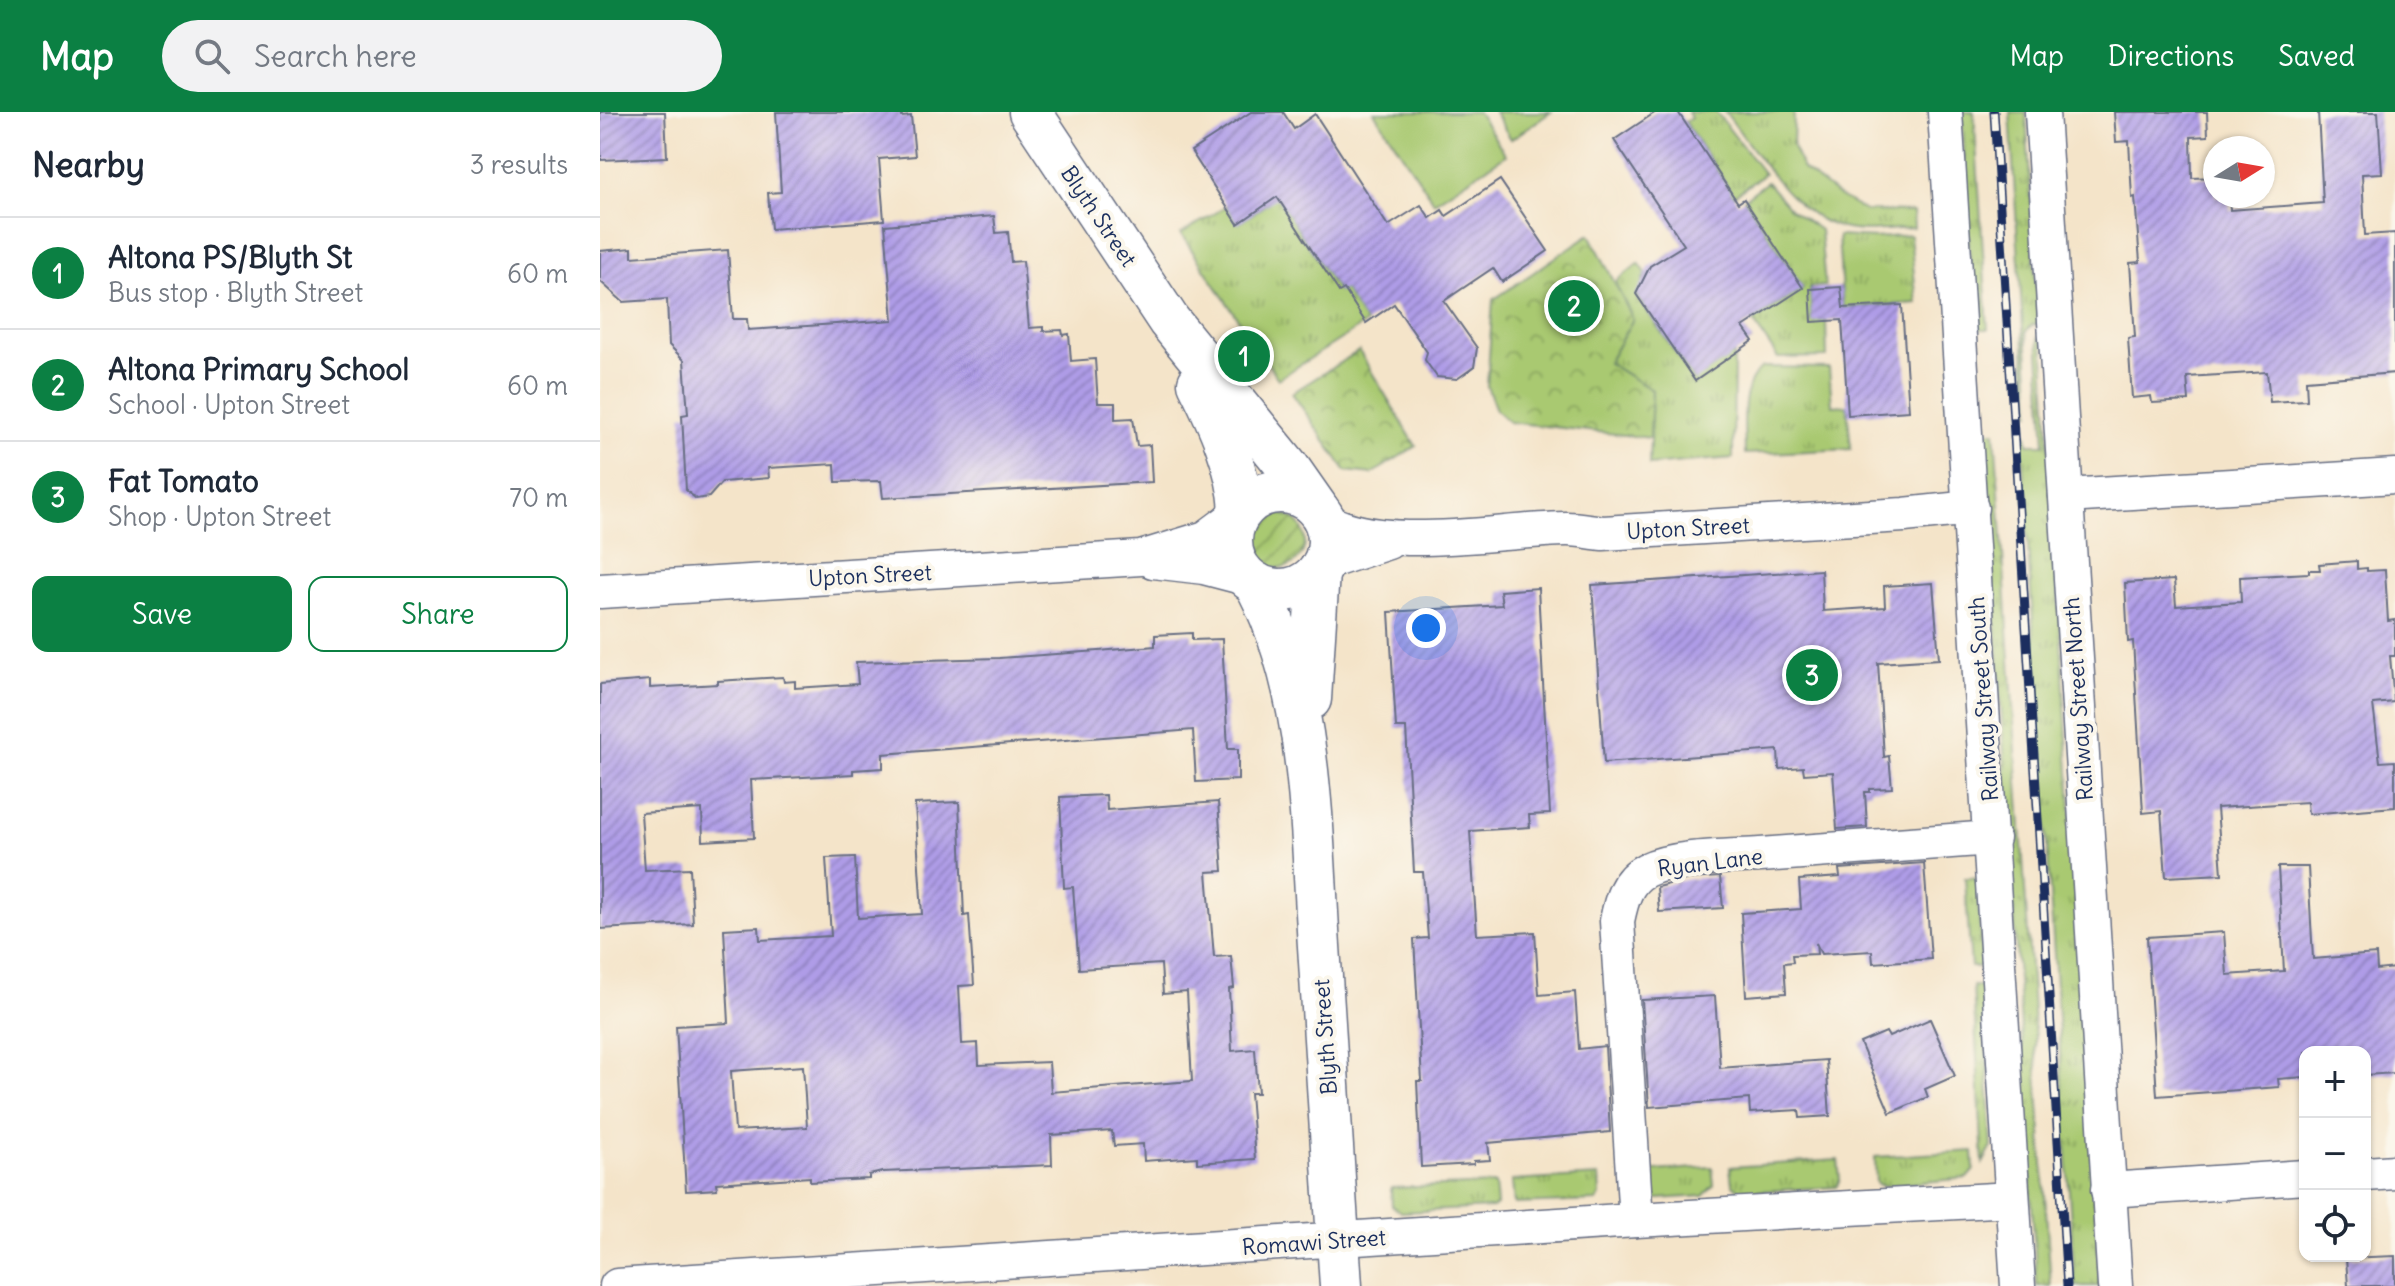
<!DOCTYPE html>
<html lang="en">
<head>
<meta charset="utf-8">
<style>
  :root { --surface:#fff; --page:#f2f2f3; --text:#1f2937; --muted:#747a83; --line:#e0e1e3; --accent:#0b8043 }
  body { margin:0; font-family:Delius,sans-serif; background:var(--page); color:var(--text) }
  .controls { position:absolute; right:24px; bottom:24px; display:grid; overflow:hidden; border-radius:16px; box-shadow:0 2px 6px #0004 }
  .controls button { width:72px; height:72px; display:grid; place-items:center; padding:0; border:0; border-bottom:2px solid var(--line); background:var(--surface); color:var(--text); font:40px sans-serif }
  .compass { position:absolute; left:1603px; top:24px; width:72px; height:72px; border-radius:50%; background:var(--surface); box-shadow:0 2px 6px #0004; rotate:79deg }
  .you { position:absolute; left:826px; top:516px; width:28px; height:28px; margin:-20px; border:6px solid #fff; border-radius:50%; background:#1a73e8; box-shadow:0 0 0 12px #1a73e833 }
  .badge { display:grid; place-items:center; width:52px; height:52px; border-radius:50%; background:var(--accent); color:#fff; font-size:26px; font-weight:700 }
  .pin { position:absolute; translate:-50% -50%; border:4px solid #fff; box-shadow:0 2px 8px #0006 }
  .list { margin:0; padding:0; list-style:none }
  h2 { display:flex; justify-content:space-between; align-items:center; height:104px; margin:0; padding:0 32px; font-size:34px }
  h2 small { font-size:26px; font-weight:400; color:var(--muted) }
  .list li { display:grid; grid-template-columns:52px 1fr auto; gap:24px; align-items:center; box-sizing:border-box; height:112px; padding:0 32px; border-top:2px solid var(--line) }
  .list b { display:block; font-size:30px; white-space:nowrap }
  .list p { margin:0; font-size:26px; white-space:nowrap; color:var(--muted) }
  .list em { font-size:26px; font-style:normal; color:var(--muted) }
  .actions { display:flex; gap:16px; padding:24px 32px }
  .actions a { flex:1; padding:18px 0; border:2px solid var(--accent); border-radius:16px; text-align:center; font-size:28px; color:var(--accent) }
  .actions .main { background:var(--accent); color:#fff }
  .icon { flex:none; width:44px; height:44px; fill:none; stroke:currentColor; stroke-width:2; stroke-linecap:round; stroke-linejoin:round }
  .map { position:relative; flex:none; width:1795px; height:1174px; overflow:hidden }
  header { display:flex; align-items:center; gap:48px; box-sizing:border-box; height:112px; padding:0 40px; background:var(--accent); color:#fff }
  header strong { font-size:38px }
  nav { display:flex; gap:44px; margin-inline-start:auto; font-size:28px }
  .search { width:560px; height:72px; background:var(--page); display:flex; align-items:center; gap:20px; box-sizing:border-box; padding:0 28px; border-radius:44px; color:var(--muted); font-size:30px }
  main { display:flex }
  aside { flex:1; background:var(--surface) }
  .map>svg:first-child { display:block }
  .grass { fill:url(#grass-tufts); stroke:#627c68; stroke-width:2 }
  .park { fill:url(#park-crowns); stroke:#627c68; stroke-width:2 }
  .garden { fill:url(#garden-furrows); stroke:#627c68; stroke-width:2 }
  .pitch { fill:#a9c971; stroke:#627c68; stroke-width:2 }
  .building { fill:url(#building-hatch); fill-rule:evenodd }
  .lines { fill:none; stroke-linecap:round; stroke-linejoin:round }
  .minor-casing { stroke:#676e83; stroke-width:37 }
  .tertiary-casing { stroke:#676e83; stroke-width:45 }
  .minor { stroke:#fff; stroke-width:34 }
  .tertiary { stroke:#fff; stroke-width:42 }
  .rail-casing { stroke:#1b2f5e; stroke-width:9 }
  .rail { stroke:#fbf7ec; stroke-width:6; stroke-dasharray:18; stroke-linecap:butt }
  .labels { text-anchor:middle; stroke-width:8; stroke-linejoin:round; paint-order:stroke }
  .street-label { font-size:22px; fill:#1b2f5e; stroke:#fbf7ec }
</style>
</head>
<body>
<header>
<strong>Map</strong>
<div class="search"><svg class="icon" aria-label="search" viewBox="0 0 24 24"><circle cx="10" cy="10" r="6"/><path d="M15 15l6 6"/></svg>Search here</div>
<nav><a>Map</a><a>Directions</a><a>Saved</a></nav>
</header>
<main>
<aside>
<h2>Nearby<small>3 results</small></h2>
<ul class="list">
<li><span class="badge">1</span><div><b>Altona PS/Blyth St</b><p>Bus stop · Blyth Street</p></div><em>60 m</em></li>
<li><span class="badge">2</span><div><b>Altona Primary School</b><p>School · Upton Street</p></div><em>60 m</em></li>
<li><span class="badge">3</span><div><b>Fat Tomato</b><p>Shop · Upton Street</p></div><em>70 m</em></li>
</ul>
<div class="actions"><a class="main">Save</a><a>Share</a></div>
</aside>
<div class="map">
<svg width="1795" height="1174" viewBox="0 0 1795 1174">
  <defs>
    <pattern id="grass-tufts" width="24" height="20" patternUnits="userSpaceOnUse" patternTransform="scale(2)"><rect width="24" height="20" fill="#a9c971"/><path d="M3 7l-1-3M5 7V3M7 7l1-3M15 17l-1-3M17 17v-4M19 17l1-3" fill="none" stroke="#89a460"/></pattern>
    <pattern id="park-crowns" width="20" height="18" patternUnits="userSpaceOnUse" patternTransform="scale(2)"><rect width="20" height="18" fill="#a9c971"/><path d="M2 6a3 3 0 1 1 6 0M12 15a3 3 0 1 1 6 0" fill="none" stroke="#89a460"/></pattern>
    <pattern id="garden-furrows" width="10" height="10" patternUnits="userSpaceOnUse" patternTransform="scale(2)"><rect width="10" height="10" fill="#a9c971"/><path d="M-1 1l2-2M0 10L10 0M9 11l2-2" fill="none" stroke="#89a460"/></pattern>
    <pattern id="building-hatch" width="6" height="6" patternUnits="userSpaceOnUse" patternTransform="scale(2)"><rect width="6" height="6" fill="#af9ce7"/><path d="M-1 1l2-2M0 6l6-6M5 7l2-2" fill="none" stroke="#8e80be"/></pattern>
  </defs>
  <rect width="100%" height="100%" fill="#fbf7ec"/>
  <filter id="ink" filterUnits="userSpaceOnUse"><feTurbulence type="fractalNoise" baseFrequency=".0125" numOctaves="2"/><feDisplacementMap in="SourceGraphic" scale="16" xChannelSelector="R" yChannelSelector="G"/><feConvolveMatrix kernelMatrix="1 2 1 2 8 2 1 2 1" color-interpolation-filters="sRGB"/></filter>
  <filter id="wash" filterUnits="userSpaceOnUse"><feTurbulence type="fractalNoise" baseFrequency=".006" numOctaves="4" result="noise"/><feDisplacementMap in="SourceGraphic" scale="32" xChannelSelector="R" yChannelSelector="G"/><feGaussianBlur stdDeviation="1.8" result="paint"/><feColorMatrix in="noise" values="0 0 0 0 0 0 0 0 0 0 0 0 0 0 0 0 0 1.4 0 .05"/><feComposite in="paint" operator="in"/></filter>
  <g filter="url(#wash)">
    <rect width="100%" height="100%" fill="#f4e4c9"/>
    <g class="grass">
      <polygon points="1088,0 1116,0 1164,62 1104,105 1099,97 1129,77 1085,10 1091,6"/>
      <path d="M 1125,0 L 1194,0 L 1193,35 L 1203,57 L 1240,85 L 1265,99 L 1313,100 L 1314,116 C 1290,117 1261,122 1238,115 C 1191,101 1155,38 1125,0 Z"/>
      <polygon points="1362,0 1374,0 1388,217 1379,217 1373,212"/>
      <polygon points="1410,0 1426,0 1438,212 1432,213 1426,219 1431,301 1428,301"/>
      <polygon points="1167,70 1189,96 1220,118 1225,174 1210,175 1212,209 1226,209 1227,245 1178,246 1153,209 1203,176 1144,87"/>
      <polygon points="672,77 738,179 744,177 766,211 678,267 581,122 627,94 639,111 668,91"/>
      <polygon points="1310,123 1317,191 1243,196 1238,124 1277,126"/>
      <polygon points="1039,151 1046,161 1043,167 1047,175 1036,183 1094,268 1134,242 1133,346 1049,353 1052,278 1008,251 1032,207 1014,171"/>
      <polygon points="1438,225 1443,229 1500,1174 1475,1174 1421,322 1427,322 1428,332 1445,332"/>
      <path d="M 1162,255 L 1229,256 L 1232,294 L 1247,293 L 1251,337 L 1145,342 C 1145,314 1138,275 1162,255 Z"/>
      <polygon points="1395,319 1451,1174 1437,1174 1385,335 1385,320"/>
      <polygon points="1365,766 1375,766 1377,770 1382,851 1379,855 1371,855"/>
      <polygon points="1373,874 1383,874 1392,1035 1383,1051"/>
      <polygon points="1373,1039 1374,1058 1367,1066 1282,1074 1276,1071 1275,1045"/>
      <polygon points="1238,1048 1240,1068 1236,1075 1141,1080 1132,1072 1130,1055"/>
      <polygon points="1112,1055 1114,1073 1103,1084 1044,1088 1039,1060"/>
      <polygon points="999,1064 1000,1083 997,1089 914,1092 912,1069"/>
      <polygon points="895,1072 897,1093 893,1096 801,1100 792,1094 791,1076"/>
    </g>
    <g class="park">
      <polygon points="990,122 1033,207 1008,251 1052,278 1050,326 909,310 896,298 887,274 893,188"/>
      <polygon points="759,239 816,334 772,362 746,359 692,281"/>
    </g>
    <circle class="garden" cx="678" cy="429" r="27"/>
    <g class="pitch">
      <polygon points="774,0 878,0 906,43 834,90"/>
      <polygon points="894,0 951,0 911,27"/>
    </g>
    <g id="blocks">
      <g class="building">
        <polygon points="0,0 65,0 67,45 1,48"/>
        <polygon points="176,0 301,0 302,5 311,4 315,44 279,47 284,108 171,117 168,81 181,80"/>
        <polygon points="651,0 683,0 694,17 715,2 788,114 821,93 830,106 842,98 846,104 900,68 948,139 902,170 893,156 844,189 877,236 874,255 857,267 837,265 825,248 827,240 794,192 766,211 744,177 739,180 677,85 638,112 591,39"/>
        <polygon points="1056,0 1078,0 1138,91 1144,87 1203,176 1143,215 1153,229 1095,269 1036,182 1050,154 1084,133 1014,28"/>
        <polygon points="1514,0 1607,0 1608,24 1591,25 1592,66 1615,65 1615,84 1629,84 1630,98 1723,91 1718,0 1778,0 1782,61 1762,62 1765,123 1795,121 1795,261 1706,268 1707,288 1670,290 1667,260 1587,265 1589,289 1552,291 1551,284 1532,286 1528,226 1535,225 1530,151 1540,150 1535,85 1532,86 1529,29 1516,30"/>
        <polygon points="394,104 396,121 408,120 411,150 423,149 429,216 443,215 443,219 462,218 463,223 469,222 471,249 495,247 498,291 515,291 515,307 533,306 537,334 550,333 552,370 283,386 281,369 236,370 235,352 168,356 169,366 122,370 109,385 96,387 86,378 82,303 88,302 84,248 69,233 67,187 23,190 0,169 0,139 32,136 32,145 128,138 133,207 147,207 148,218 293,208 285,113"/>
        <polygon points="1241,175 1243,196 1302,193 1309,299 1248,303 1242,208 1212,210 1210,177"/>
        <polygon points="1757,449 1757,457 1767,456 1767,459 1785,458 1788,509 1795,508 1795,544 1790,544 1794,590 1773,592 1780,650 1795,649 1795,695 1708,702 1707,690 1617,696 1622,762 1566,765 1561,699 1543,701 1533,529 1528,530 1525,471 1574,468 1576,494 1641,490 1640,465 1709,461 1709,458 1720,458 1719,452"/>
        <polygon points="1221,458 1223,499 1285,495 1284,474 1333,471 1339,547 1278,551 1284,645 1289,644 1292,676 1270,677 1270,680 1265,680 1267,715 1237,717 1233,660 1204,662 1203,655 1179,657 1178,638 1004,651 992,473"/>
        <polygon points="938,476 950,702 929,703 930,715 870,719 877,823 935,820 939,883 975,880 979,937 1005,934 1010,1020 888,1031 890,1048 874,1049 874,1052 821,1055 817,969 822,969 814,827 828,826 823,760 814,760 806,616 796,616 789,500 902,493 900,479"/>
        <polygon points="592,521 592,528 622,527 628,637 638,637 638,668 596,670 593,618 283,642 283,656 253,658 253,662 151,668 154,726 103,729 102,697 41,701 45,758 90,756 93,812 0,817 0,572 50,568 50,576 118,572 118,569 183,565 184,570 195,569 195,576 258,572 256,550 399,546 499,539 555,534 555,523"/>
        <path d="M 506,683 L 507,698 L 618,690 L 623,759 L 607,760 L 614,845 L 631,844 L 634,876 L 629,877 L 632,939 L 655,937 L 658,981 L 650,981 L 655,1047 L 597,1051 L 597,1045 L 544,1049 L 543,1032 L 514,1034 L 512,1019 L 451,1023 L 452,1053 L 282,1060 L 269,1063 L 269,1067 L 210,1070 L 210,1065 L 116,1071 L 117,1077 L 86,1079 L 76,914 L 129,911 L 124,817 L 159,815 L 160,828 L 231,824 L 226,746 L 255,745 L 258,806 L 322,802 L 315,692 L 359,690 L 364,804 L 369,803 L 374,873 L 359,874 L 362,932 L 378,931 L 379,953 L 449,950 L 451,980 L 592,969 L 587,880 L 563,882 L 561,852 L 479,857 L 473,775 L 464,776 L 460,685 ZM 203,954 L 207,1015 L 135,1019 L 131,959 Z"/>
        <polygon points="1324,751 1331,847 1273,851 1272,839 1221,842 1216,831 1217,842 1192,843 1193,850 1184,851 1186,881 1146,884 1141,801 1201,797 1199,768 1240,765 1239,757"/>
        <polygon points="1678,755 1708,755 1713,847 1776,842 1777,858 1795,856 1795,961 1765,963 1765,940 1705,940 1705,965 1678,967 1679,975 1557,984 1547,825 1624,820 1627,863 1684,859"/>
        <polygon points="1120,765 1123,796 1059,800 1057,775 1089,767"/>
        <polygon points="1115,884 1120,956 1226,948 1230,1004 1200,1006 1199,998 1150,1001 1149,987 1049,995 1042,888"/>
        <polygon points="1330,907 1355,964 1325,977 1328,985 1290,1001 1260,931 1286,920 1289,925"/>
        <polygon points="1795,1144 1795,1174 1748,1174 1746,1146"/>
      </g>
    </g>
  </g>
  <g filter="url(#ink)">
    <use href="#blocks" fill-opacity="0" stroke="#676e83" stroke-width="2"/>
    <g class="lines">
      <g class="minor-casing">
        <g id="minor">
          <polyline points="1345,0 1418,1174"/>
          <polyline points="1442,0 1515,1174"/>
          <polyline points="1466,384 1795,364"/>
          <path d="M 725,408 C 786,442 896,418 967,417 C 979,417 991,420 1003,421 L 1304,403 L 1371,396"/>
          <polyline points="553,449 604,455 646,466"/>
          <polyline points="724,451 788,430"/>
          <polyline points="0,479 541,446 606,426 637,403"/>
          <polyline points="1765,1062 1795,1060"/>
          <polyline points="1508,1078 1705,1065"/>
          <path d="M 1036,1108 L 1017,809 C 1021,789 1026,768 1046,758 C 1075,744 1127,745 1160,743 C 1237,737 1315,732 1392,726"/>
          <polyline points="17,1174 1036,1108 1412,1087"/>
        </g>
      </g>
      <g class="tertiary-casing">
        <g id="tertiary">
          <polyline points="430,0 569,209 688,355 716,395"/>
          <path d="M 599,271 C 619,311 638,353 641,397"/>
          <circle cx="680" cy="429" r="49"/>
          <path d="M 656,472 C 713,582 711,714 719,834 C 726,948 734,1061 741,1174"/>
          <polyline points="710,587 718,460"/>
        </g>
      </g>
      <use href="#minor" class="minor"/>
      <use href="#tertiary" class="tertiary"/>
      <g class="rail-casing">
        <polyline id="rail" points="1394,0 1467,1174"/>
      </g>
      <use href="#rail" class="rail"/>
    </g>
  </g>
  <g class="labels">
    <g class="street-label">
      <text transform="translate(499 104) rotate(56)" y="8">Blyth Street</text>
      <text transform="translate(1088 416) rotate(-3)" y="8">Upton Street</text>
      <text transform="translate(270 463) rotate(-3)" y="8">Upton Street</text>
      <text transform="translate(1383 587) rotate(-94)" y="8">Railway Street South</text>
      <text transform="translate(1478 587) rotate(-94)" y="8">Railway Street North</text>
      <text transform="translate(1110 750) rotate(-7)" y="8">Ryan Lane</text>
      <text transform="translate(725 925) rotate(-94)" y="8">Blyth Street</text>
      <text transform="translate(714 1130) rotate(-4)" y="8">Romawi Street</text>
    </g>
  </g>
</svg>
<div class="controls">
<button>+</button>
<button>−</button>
<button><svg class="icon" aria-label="locate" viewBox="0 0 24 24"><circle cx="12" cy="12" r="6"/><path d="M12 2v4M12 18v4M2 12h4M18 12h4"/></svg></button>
</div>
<svg class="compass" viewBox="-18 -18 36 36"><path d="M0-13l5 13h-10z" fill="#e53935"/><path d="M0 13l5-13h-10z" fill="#747a83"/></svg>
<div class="you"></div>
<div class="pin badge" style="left:644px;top:244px">1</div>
<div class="pin badge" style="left:974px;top:194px">2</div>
<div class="pin badge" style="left:1212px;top:563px">3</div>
</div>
</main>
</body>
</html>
